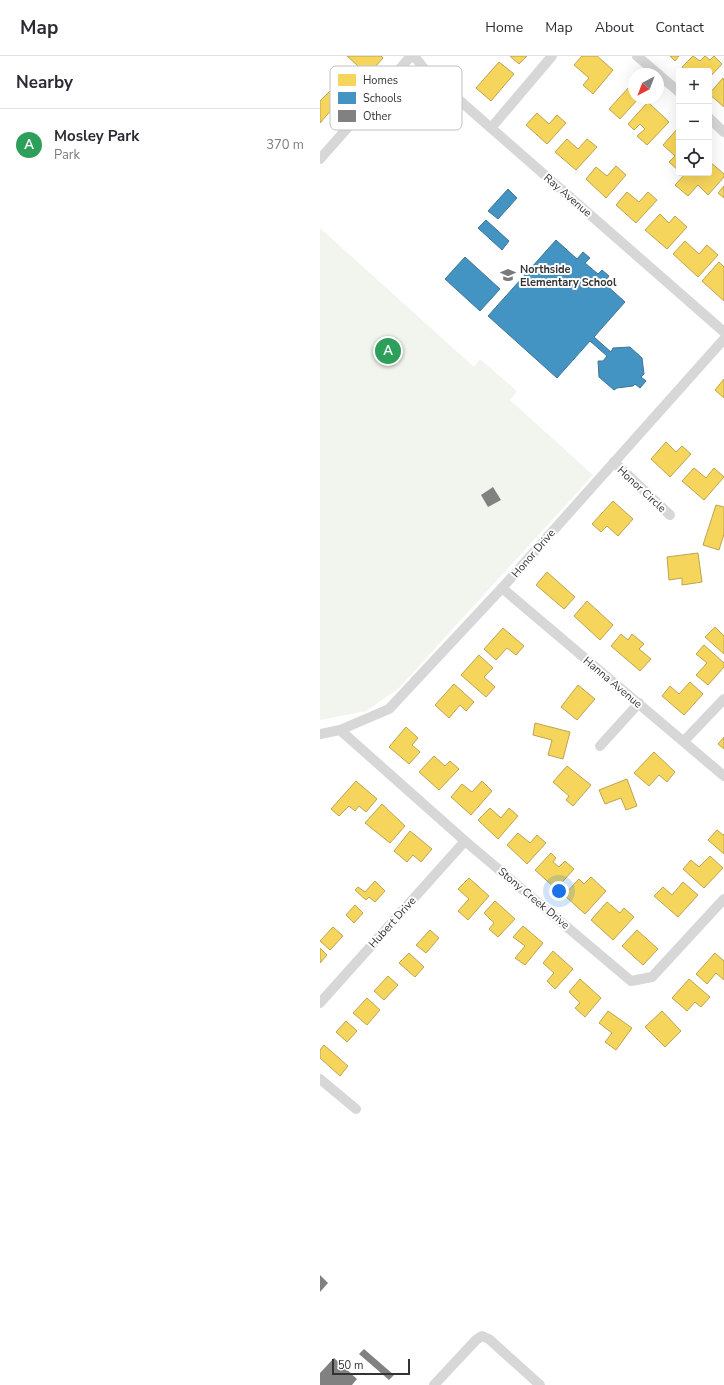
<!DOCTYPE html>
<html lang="en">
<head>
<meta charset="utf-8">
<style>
  :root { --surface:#fff; --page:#f2f2f3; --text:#2b2b33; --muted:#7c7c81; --line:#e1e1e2; --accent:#7a7a7a }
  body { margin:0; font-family:"Nunito Sans",sans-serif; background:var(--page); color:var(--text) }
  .controls { position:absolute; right:12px; top:12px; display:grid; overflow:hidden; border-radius:4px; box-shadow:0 4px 16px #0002 }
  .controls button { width:36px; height:36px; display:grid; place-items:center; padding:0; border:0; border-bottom:1px solid var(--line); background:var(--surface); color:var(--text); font:20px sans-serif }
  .compass { position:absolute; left:308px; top:12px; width:36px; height:36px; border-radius:50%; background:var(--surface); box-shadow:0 4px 16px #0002; rotate:222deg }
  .scale { position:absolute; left:12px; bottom:10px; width:78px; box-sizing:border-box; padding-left:4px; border:2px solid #333; border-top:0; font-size:11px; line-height:14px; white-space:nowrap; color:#333; -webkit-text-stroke:3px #fff; paint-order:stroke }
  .you { position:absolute; left:239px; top:835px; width:14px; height:14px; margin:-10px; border:3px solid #fff; border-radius:50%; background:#1a73e8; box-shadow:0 0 0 6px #1a73e833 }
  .badge { display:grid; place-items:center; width:26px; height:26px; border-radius:50%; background:var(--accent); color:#fff; font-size:13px; font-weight:700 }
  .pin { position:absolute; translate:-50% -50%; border:2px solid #fff; box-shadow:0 1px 4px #0006 }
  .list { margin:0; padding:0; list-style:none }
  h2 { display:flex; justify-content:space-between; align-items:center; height:52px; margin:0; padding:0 16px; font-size:17px }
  h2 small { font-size:13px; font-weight:400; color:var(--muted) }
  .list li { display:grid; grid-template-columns:26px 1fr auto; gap:12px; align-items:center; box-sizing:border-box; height:72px; padding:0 16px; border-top:1px solid var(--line) }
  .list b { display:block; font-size:15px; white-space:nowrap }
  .list p { margin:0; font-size:13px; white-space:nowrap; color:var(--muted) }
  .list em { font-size:13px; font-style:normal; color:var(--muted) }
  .icon { flex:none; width:22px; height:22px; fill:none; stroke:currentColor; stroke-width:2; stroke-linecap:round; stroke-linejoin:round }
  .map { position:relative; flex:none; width:404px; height:1329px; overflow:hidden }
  header { display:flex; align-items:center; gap:24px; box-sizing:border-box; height:56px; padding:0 20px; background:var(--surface); border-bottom:1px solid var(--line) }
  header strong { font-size:19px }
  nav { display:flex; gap:22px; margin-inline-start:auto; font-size:14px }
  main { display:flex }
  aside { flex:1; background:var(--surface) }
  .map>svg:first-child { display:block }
  .green { fill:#f1f5ed }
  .homes { fill:#f6d55c; stroke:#bca450 }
  .schools { fill:#4393c3; stroke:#3e7698 }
  .building { fill:#818181 }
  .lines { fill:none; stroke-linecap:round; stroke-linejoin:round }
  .minor { stroke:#d7d7d7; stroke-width:10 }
  .labels { text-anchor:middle; stroke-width:4; stroke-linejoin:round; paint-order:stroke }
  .street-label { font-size:11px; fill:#333; stroke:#fff }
  .poi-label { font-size:11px; font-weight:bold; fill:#333; stroke:#fff; text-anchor:start }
  .key { fill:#fff; stroke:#c2c2c2; stroke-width:1 }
  .key-label { font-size:11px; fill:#333 }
</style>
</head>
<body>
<header>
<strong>Map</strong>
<nav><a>Home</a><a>Map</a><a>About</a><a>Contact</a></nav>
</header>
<main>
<aside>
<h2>Nearby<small></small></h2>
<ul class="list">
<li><span class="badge" style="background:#2e9e5b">A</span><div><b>Mosley Park</b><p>Park</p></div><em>370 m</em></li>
</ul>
</aside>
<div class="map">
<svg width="404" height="1329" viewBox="0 0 404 1329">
  <rect width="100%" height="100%" fill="#fff"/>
  <polygon class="green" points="0,172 154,311 160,303 197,335 190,344 273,419 78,633 46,655 0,664"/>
  <g class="homes">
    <polygon points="27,0 61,0 63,2 48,19"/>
    <polygon points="190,0 207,0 199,8"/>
    <polygon points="262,0 277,0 293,14 273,38 263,29 269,22 254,9"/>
    <polygon points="350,0 359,0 355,5"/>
    <polygon points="373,0 380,5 385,0 390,4 394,0 402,8 389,22 389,15 367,15 362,11"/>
    <polygon points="179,6 194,18 171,45 156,32"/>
    <polygon points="403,22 404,24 404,51 389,38"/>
    <polygon points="310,30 314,34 314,42 319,42 300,63 289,53"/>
    <polygon points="11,34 21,43 0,67 0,45"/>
    <polygon points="328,46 349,66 327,89 317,80 325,73 320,68 314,74 308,68"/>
    <polygon points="217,57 229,68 237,59 246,67 227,88 206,69"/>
    <polygon points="358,72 359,73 359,115 349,106 355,100 343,89"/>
    <polygon points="247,83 258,93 267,83 277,91 256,114 235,96"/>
    <polygon points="389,105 404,118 404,121 388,139 378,129 368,140 355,129 366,117 389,117"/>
    <polygon points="296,110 306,119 286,142 266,123 276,111 287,120"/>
    <polygon points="404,130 404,142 398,137"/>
    <polygon points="307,136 319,146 328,136 337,144 316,167 296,149"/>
    <polygon points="340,158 349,167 355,160 367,171 347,193 325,174"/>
    <polygon points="365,185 379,198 387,189 398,199 378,221 353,198"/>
    <polygon points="399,206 404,211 404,245 382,225"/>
    <polygon points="404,323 404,342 395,334"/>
    <polygon points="346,386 356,396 362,390 371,398 350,421 331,403"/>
    <polygon points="374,412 386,422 394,412 404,421 384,444 362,425"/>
    <polygon points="293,445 313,463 298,480 287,470 281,476 272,468"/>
    <polygon points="396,449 404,451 404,478 399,494 383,489"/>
    <polygon points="378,497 382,526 362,529 362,522 349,524 347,501"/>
    <polygon points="227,516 255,541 244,553 216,529"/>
    <polygon points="267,545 293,569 280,584 254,560"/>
    <polygon points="395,571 404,580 404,598 385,581"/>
    <polygon points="183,572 204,590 196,599 187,592 176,604 164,593"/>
    <polygon points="301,578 308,584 312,578 324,588 319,593 331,603 320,615 291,590"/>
    <polygon points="384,589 404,607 404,611 388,629 376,619 387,607 376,598"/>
    <polygon points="159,599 173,612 164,621 175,631 166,641 141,619"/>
    <polygon points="370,626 383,638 364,659 342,640 350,630 359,638"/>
    <polygon points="134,628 154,646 146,655 140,649 129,662 115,649"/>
    <polygon points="258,629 275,643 257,664 241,651"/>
    <polygon points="215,667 250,676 243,703 228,699 232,684 213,679"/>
    <polygon points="86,671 98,682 92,689 100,696 89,708 69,691"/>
    <polygon points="404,681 404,693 398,688"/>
    <polygon points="334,696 355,716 347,726 339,719 329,730 314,717"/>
    <polygon points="114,700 125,710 130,705 139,713 119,734 99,716"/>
    <polygon points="247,710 271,729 253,750 246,744 249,740 233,726"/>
    <polygon points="307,723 317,750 306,754 301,742 285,748 279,734"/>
    <polygon points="36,725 57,743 46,756 39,750 35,755 29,750 19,760 11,753"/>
    <polygon points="162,725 172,735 151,759 131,741 142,728 152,736"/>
    <polygon points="62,748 85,770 70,787 45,767"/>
    <polygon points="170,752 181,762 189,752 198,760 178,783 158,764"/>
    <polygon points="397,774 403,779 404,778 404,798 388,784"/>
    <polygon points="90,775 112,793 101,806 93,799 87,806 74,795"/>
    <polygon points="198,777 210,787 217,779 226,787 207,808 187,789"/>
    <polygon points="231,797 236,802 233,806 239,811 245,805 254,813 236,833 215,814"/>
    <polygon points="390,800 403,812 384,832 363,813 371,804 379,811"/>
    <polygon points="271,821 286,835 265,858 244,839 259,823 264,828"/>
    <polygon points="149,822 169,840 148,864 138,855 149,843 138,833"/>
    <polygon points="55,825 65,835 55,846 49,841 46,844 35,834 38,831 45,836"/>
    <polygon points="363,826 378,839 358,861 334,840 343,831 352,839"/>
    <polygon points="175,845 195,863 178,881 169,873 174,867 164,857"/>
    <polygon points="287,846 300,857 304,852 314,861 293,884 271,864"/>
    <polygon points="35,849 43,857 34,867 26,859"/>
    <polygon points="203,870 223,887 205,909 195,902 205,890 193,881"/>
    <polygon points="13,871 23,880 10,894 0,885"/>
    <polygon points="110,874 119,882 106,897 96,889"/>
    <polygon points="317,874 338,893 323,909 302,890"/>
    <polygon points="0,892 7,899 0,907"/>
    <polygon points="233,895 253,913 235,933 227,925 234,917 223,907"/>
    <polygon points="89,897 104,911 95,921 79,907"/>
    <polygon points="395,897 404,905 404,924 396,917 387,928 376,918"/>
    <polygon points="68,920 78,929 64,944 54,935"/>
    <polygon points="260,923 281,942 265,961 255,952 260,947 249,936"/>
    <polygon points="369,923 390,941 381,951 375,946 367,955 352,942"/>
    <polygon points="47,942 60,954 47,969 33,957"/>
    <polygon points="288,955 312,972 296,994 285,986 292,977 279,967"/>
    <polygon points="342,955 361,975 345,991 325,971"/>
    <polygon points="26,965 37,975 27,986 16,976"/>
    <polygon points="4,989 28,1010 20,1020 0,1002 0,994"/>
  </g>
  <g class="schools">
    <polygon points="188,133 197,142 178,163 168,155"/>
    <polygon points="166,164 189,185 182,194 158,172"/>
    <polygon points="236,184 257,203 263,196 270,202 265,207 278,218 282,214 289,220 284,227 305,246 274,281 291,296 293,292 310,291 322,302 324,318 321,321 326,325 320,332 315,328 313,330 297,332 294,334 279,321 278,305 283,305 287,300 270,285 237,322 168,260"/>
    <polygon points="145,201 180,233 160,255 125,223"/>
  </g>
  <g class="building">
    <polygon points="173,431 181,444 168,451 161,439"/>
    <polygon points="0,1219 8,1227 0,1236"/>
    <polygon points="44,1293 74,1319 69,1324 39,1298"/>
    <polygon points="14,1302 37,1323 32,1329 0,1329 0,1317"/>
  </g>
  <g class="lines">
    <g class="minor">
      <polyline points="94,0 106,15 404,276"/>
      <polyline points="317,0 338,18"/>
      <polyline points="338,18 359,36"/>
      <polyline points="389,62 404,76"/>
      <polyline points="171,72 232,0"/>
      <polyline points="0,103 91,0"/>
      <polyline points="294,406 350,459"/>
      <polyline points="182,532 404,720"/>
      <polyline points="20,674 145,785 311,925 332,921 404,843"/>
      <polyline points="0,678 20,674 69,653 182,532 404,283"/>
      <polyline points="364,685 404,643"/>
      <polyline points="280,690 319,647"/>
      <polyline points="0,947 145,785"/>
      <polyline points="0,1023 36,1053"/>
      <polyline points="114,1329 156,1284 162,1280 169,1283 220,1329"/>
    </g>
  </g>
  <defs>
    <g id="school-bare" transform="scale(1.2)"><path d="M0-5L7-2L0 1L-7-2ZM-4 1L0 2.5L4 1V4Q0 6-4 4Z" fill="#7a7a7a" stroke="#fff" stroke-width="2.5" paint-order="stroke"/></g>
  </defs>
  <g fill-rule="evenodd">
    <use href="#school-bare" x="188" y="219"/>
  </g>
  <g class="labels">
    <g class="street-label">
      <text transform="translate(248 139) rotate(41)" y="4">Ray Avenue</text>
      <text transform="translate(322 433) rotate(43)" y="4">Honor Circle</text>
      <text transform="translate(213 497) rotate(-49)" y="4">Honor Drive</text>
      <text transform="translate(293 626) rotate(40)" y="4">Hanna Avenue</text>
      <text transform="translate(214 842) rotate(40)" y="4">Stony Creek Drive</text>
      <text transform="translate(72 866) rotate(-48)" y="4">Hubert Drive</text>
    </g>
    <g class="poi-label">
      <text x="200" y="217">Northside<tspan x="200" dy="13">Elementary School</tspan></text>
    </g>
  </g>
  <rect x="10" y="10" width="132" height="64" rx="6" class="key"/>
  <rect x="18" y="18" width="18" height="12" fill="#f6d55c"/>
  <rect x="18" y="36" width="18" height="12" fill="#4393c3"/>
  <rect x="18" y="54" width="18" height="12" fill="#818181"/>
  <g class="key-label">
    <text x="43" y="28">Homes</text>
    <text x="43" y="46">Schools</text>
    <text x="43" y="64">Other</text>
  </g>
</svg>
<div class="controls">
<button>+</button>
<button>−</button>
<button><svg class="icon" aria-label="locate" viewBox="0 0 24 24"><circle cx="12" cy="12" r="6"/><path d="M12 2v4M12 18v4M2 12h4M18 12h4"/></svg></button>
</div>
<svg class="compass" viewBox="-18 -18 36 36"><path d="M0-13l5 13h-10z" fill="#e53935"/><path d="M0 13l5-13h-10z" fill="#7c7c81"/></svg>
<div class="scale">50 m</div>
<div class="you"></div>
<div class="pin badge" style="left:68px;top:295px;background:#2e9e5b">A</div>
</div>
</main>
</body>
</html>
